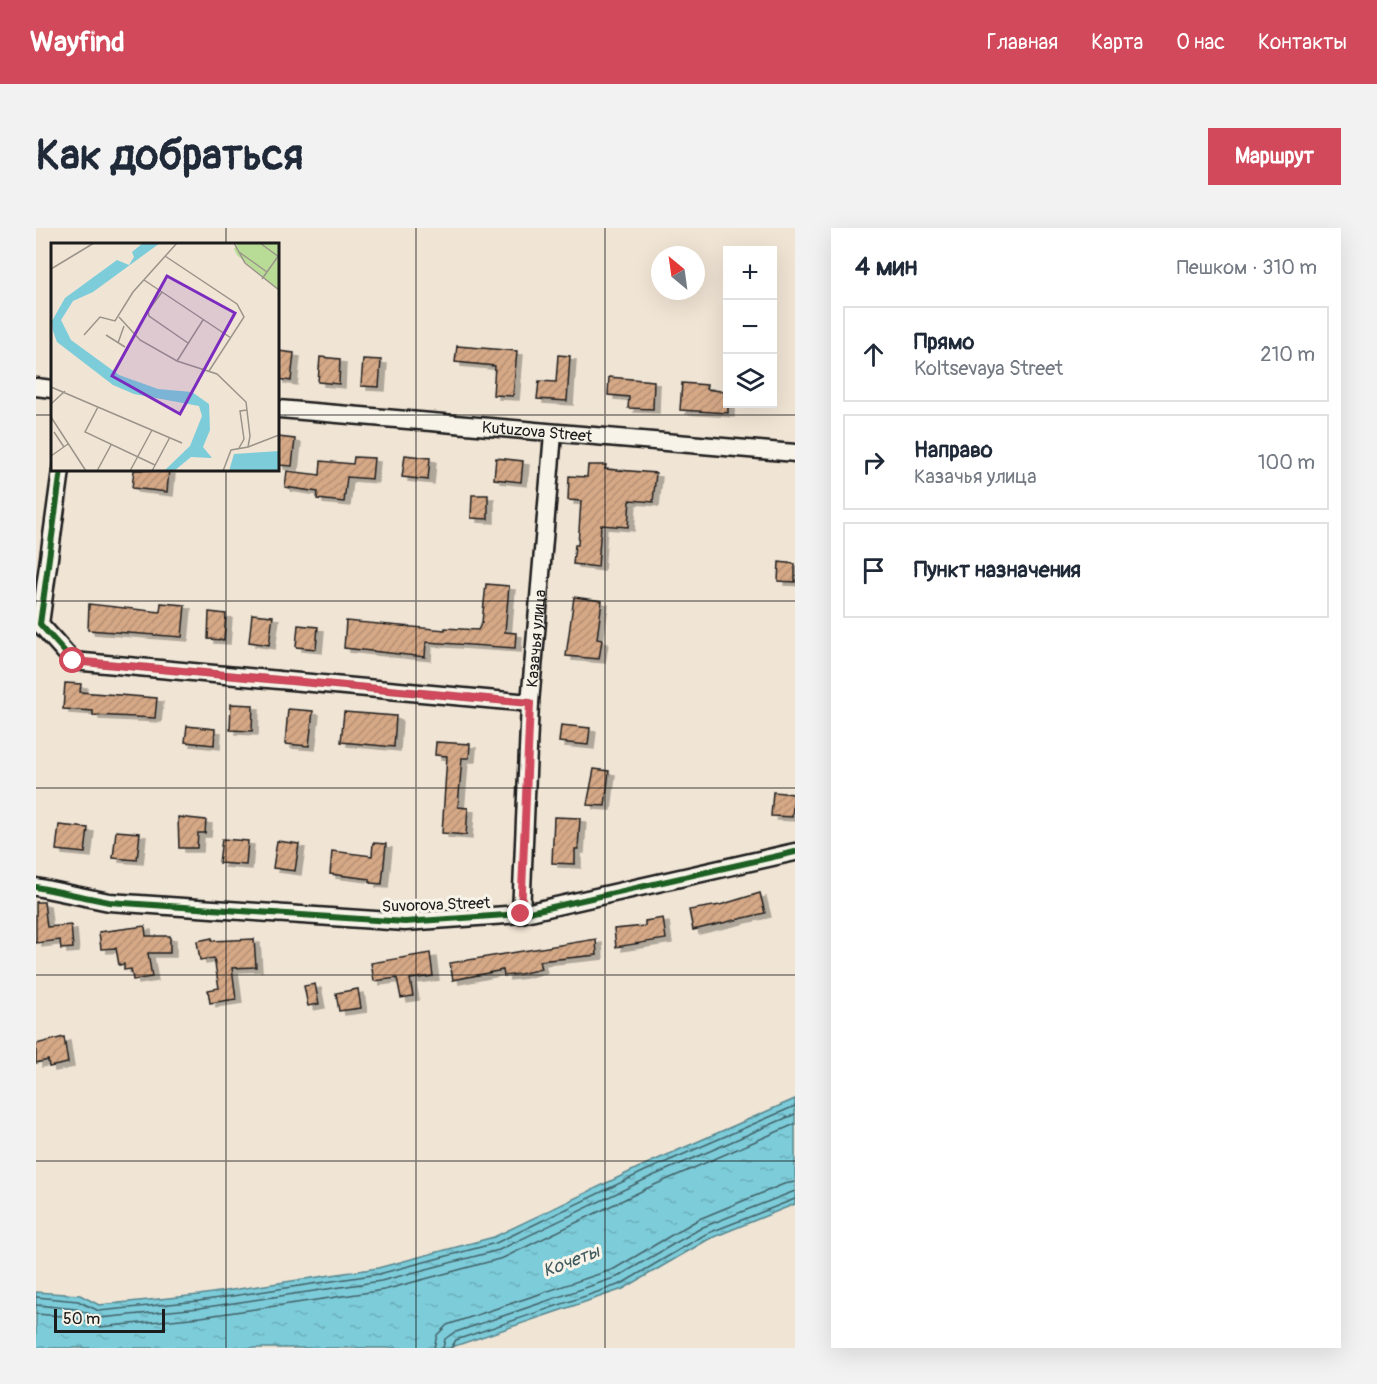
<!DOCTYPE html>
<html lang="ru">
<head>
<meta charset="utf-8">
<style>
  :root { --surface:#fff; --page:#f2f2f3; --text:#1f2937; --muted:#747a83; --line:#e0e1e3; --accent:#d1495b }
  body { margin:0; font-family:Pangolin,sans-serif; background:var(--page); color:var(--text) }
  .controls { position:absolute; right:18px; top:18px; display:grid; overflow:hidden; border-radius:0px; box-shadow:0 6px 24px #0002 }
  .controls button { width:54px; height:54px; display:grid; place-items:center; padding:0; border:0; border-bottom:2px solid var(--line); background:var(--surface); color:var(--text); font:30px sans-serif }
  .compass { position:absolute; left:615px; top:18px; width:54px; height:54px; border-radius:50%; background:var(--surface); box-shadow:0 6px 24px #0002; rotate:331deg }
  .scale { position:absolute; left:18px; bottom:15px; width:111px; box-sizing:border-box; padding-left:6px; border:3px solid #1c1c1c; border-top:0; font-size:16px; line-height:21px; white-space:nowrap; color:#1c1c1c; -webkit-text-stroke:4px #f7f3e8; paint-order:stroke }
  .stop { position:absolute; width:18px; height:18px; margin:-14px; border:4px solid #d1495b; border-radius:50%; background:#fff }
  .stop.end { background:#d1495b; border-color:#fff; box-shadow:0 2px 6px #0008 }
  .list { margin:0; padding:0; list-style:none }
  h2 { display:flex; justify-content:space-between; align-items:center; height:78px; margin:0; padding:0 24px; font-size:26px }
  h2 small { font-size:20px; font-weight:400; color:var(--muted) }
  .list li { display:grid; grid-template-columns:39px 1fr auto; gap:18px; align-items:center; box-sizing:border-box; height:96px; margin:0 12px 12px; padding:0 12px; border:2px solid var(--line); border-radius:0px }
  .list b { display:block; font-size:22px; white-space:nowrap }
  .list p { margin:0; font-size:20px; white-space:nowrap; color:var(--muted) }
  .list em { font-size:20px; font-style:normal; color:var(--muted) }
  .icon { flex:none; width:33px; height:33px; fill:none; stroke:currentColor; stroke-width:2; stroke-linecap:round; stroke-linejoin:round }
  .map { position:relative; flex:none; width:759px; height:1120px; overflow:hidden; border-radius:0px }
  header { display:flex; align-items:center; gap:36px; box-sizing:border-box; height:84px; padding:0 30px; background:var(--accent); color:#fff }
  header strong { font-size:28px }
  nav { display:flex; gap:33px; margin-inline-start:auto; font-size:21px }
  .intro { display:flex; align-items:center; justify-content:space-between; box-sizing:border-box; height:144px; padding:0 36px }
  h1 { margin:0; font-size:42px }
  .button { padding:15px 27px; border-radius:0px; background:var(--accent); color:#fff; font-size:21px; font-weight:700 }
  main { display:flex; gap:36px; padding:0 36px }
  aside { flex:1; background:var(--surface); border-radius:0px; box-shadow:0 6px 24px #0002 }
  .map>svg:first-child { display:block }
  .water { fill:url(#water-ripples); stroke:#56868e; stroke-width:1.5 }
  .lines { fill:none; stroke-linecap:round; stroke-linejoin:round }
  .shore { stroke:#436268; stroke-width:1.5 }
  .building { fill:url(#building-hatch); stroke:#1c1c1c; stroke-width:1.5; filter:url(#shadow) }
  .street-casing { stroke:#1c1c1c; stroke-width:21 }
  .street { stroke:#f7f3e8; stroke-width:16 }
  .cycleway-casing { stroke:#f7f3e8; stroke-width:10 }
  .cycleway { stroke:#1b5e20; stroke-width:6 }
  .route { stroke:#d1495b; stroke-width:8 }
  .grid { fill:none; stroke:#1c1c1c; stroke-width:1.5; stroke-opacity:0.55 }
  .labels { text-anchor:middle; stroke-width:6; stroke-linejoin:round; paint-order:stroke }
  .street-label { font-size:16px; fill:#1c1c1c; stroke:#f7f3e8 }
  .water-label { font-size:18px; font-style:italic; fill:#3e5a5e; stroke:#f7f3e8 }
  .inset-road { fill:none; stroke:#9b948a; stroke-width:1.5 }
  .view { fill:#7b2cbf; fill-opacity:0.15; stroke:#7b2cbf; stroke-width:3 }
  .inset-edge { fill:none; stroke:#1c1c1c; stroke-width:3 }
</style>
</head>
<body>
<header>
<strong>Wayfind</strong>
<nav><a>Главная</a><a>Карта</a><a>О нас</a><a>Контакты</a></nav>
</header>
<div class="intro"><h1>Как добраться</h1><a class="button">Маршрут</a></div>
<main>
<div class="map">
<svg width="759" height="1120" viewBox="0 0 759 1120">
  <defs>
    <pattern id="water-ripples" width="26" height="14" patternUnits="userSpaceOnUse" patternTransform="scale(1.5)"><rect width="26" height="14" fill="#7dccda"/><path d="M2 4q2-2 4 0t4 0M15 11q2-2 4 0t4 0" fill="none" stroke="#6bafba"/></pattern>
    <pattern id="building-hatch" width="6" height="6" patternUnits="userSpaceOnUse" patternTransform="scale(1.5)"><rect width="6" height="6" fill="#d5a886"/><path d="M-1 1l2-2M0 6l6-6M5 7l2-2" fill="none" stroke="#b69073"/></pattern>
    <filter id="shadow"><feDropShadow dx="6" dy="4" stdDeviation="0" flood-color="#0004"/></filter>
  </defs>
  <rect width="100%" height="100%" fill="#f0e4d4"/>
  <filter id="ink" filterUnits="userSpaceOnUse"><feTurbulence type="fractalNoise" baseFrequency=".0167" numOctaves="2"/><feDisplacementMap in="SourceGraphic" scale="12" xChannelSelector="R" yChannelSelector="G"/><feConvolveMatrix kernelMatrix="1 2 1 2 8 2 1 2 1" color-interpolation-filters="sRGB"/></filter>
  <g filter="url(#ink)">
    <polygon class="water" points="759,871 759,976 673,1011 587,1061 413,1120 0,1120 0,1064 44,1067 63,1077 163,1067 342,1040 458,1009 606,938"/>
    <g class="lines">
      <g class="shore">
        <polyline points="0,1069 42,1073 63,1083 163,1073 343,1046 460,1015 609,943 759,878"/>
        <polyline points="0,1077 40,1081 64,1090 164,1080 345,1053 463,1022 612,950 759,886"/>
        <polyline points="0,1086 38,1089 64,1099 165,1089 348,1062 467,1030 616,958 759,896"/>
        <polyline points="398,1120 401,1107 411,1097 578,1041 663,991 748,956 759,954"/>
        <polyline points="407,1120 409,1111 417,1105 581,1049 667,999 759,963"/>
        <polyline points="415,1120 420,1112 585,1056 670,1006 759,971"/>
      </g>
    </g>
    <g class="building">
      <polygon points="421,118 481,123 477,168 457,167 459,138 419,134"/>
      <polygon points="242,123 258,125 255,153 242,151"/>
      <polygon points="522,127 534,128 531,173 501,171 503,153 520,154"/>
      <polygon points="284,129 304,131 303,156 282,154"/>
      <polygon points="327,131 345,132 343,159 325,158"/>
      <polygon points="573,149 618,153 617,181 592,180 593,169 572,167"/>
      <polygon points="646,155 671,157 670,161 692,164 692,185 644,182"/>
      <polygon points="242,209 259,211 256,238 242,237"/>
      <polygon points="369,227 394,230 392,252 366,249"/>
      <polygon points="318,229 338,230 336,251 311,249 308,274 281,271 282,264 249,259 251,243 284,247 285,233 317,236"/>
      <polygon points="460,230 487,233 485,254 458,251"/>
      <polygon points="552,237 570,237 569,241 620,245 617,274 594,272 592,299 565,297 562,339 537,336 539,317 542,317 545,273 532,272 533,248 551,249"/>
      <polygon points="98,242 133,242 131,264 96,260"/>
      <polygon points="436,267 452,267 452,291 435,290"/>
      <polygon points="743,334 759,336 759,354 742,353"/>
      <polygon points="450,356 473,358 469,404 480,405 479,420 390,414 389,429 308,420 310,393 409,402 409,400 442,402 446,394"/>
      <polygon points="538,369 566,373 561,411 566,412 563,431 530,428"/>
      <polygon points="125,375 149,377 146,409 52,402 53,376 124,384"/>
      <polygon points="173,384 190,386 188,412 172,411"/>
      <polygon points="216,386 237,388 233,417 213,414"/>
      <polygon points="262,397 282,399 280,421 260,419"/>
      <polygon points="29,455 45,456 44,464 121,470 119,490 57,487 57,483 27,481"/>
      <polygon points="195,476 217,477 216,503 194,502"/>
      <polygon points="252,481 277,483 273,518 249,516"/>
      <polygon points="308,484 360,488 358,519 305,514"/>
      <polygon points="525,497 554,500 552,517 523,514"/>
      <polygon points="151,498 179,501 178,517 149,514"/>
      <polygon points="400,514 434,516 433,530 426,530 422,579 432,580 430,607 406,605 411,528 399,527"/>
      <polygon points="558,541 573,543 569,578 551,577"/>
      <polygon points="737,564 758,566 756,589 735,588"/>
      <polygon points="142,589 170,592 169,605 162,605 161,620 143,620"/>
      <polygon points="518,589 544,590 542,621 539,621 539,636 516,635"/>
      <polygon points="23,597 52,600 49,625 20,622"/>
      <polygon points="80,603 104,605 101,632 77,630"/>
      <polygon points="186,611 212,613 210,637 183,635"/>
      <polygon points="241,613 263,616 259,643 237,640"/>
      <polygon points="337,615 350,616 346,656 334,655 334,651 294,646 296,623 336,628"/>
      <polygon points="724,665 729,685 657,702 653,682 684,677"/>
      <polygon points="0,674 8,674 11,699 35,697 37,720 25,721 24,712 0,715"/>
      <polygon points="627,690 630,711 580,719 578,701 609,698 609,693"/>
      <polygon points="109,698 110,708 134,708 134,725 112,725 116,749 97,752 95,741 88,742 88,736 83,737 80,720 65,721 63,704"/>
      <polygon points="176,710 176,713 218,711 220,739 196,740 200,771 174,775 172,762 183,760 178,730 164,732 161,713"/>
      <polygon points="560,711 561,727 503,733 505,741 484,746 468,748 467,742 417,752 414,735"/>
      <polygon points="394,725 397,748 374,751 377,768 365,770 361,750 338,753 335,735"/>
      <polygon points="279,756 283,776 272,778 268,758"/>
      <polygon points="322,761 325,780 303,783 300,765"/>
      <polygon points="28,809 32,835 13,839 12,832 0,835 0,816"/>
    </g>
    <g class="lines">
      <g class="street-casing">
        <g id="street">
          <polyline points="0,159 16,161"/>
          <path id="s1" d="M 242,181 L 759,225"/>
          <polyline points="25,242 4,396 37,433 494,475"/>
          <polyline points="0,659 73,674 369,694 485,686 759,624"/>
          <path id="s2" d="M 485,686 L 494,475 L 517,206"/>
        </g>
      </g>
      <use href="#street" class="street"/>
      <g class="cycleway-casing">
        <g id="cycleway">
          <polyline points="25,242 4,396 37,433 494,475"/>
          <polyline points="0,659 73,674 369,694 485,686 759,624"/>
        </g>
      </g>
      <use href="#cycleway" class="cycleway"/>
    </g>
  </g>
  <g class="lines" filter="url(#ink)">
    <polyline class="route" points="37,433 494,475 485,686"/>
  </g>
  <path class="grid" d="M 190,0 L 190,16M 380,0 L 380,1120M 569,0 L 569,1120M 0,187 L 16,187M 242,187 L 759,187M 190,242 L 190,1120M 0,373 L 759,373M 0,560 L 759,560M 0,747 L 759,747M 0,933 L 759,933"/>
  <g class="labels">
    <g class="street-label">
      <text dy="6" stroke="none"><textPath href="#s1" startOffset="260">Kutuzova Street</textPath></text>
      <text dy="6" stroke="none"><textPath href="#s2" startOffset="276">Казачья улица</textPath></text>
      <text transform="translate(400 676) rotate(-2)" y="6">Suvorova Street</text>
    </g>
    <g class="water-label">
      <text transform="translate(535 1033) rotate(-21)" y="6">Кочеты</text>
    </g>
  </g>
  <g transform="translate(15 15)">
    <rect width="228" height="228" fill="#f0e4d4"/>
    <path d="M 187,0 L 228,0 L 228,48 L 186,12 L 183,6 Z" fill="#b8db96"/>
    <path d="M 92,0 L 109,0 L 42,49 L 22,58 L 10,77 L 20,97 L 68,132 L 107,146 L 141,149 L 158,161 L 159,187 L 152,204 L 161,215 L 140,214 L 123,228 L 113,228 L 139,203 L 151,173 L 148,163 L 83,151 L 62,142 L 6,99 L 2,88 L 1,78 L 14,55 L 66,17 L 78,22 L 83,14 L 81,9 ZM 228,208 L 228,228 L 178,228 L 183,211 Z" fill="#7dccda"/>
    <path class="inset-road" d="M 183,0 L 194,20 L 228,47M 209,0 L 228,14M 188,9 L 216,29M 114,13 L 186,61 L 193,74 L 158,128M 0,26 L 43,0M 211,36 L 228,12M 93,37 L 180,95M 111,49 L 97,68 L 98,73 L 137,100M 68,74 L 89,97 L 126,118 L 166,131 L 195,159 L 199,193 L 197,204 L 180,207 L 172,228M 33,92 L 49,74 L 64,78 L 82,49 L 126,0M 55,92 L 74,104M 67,100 L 73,83M 126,118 L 152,77M 0,144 L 131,200M 0,161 L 14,148M 47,164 L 34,189 L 104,222M 0,174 L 35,228M 3,189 L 13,204M 197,204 L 228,192M 188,205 L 193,196 L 189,168 L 196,167M 0,213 L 17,201M 46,228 L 60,202M 79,228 L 101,187M 101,228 L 119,194"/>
    <path class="view" d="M 116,33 L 184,70 L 129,171 L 61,133 Z"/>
    <rect width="228" height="228" class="inset-edge"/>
  </g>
</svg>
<div class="controls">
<button>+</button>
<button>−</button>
<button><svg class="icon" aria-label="layers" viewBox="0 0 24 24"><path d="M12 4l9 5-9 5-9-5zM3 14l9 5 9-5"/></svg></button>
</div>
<svg class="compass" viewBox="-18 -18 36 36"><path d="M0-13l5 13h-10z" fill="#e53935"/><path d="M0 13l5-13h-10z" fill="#747a83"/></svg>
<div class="scale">50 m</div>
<div class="stop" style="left:37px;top:433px"></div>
<div class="stop end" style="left:485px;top:686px"></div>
</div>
<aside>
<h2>4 мин<small>Пешком · 310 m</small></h2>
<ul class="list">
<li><svg class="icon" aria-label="ahead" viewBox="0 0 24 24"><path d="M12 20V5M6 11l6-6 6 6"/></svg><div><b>Прямо</b><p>Koltsevaya Street</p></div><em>210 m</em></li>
<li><svg class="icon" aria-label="right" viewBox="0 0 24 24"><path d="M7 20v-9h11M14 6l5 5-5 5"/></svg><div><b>Направо</b><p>Казачья улица</p></div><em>100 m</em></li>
<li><svg class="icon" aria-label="arrive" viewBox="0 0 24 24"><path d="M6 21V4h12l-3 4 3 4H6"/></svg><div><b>Пункт назначения</b></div></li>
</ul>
</aside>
</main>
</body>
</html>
